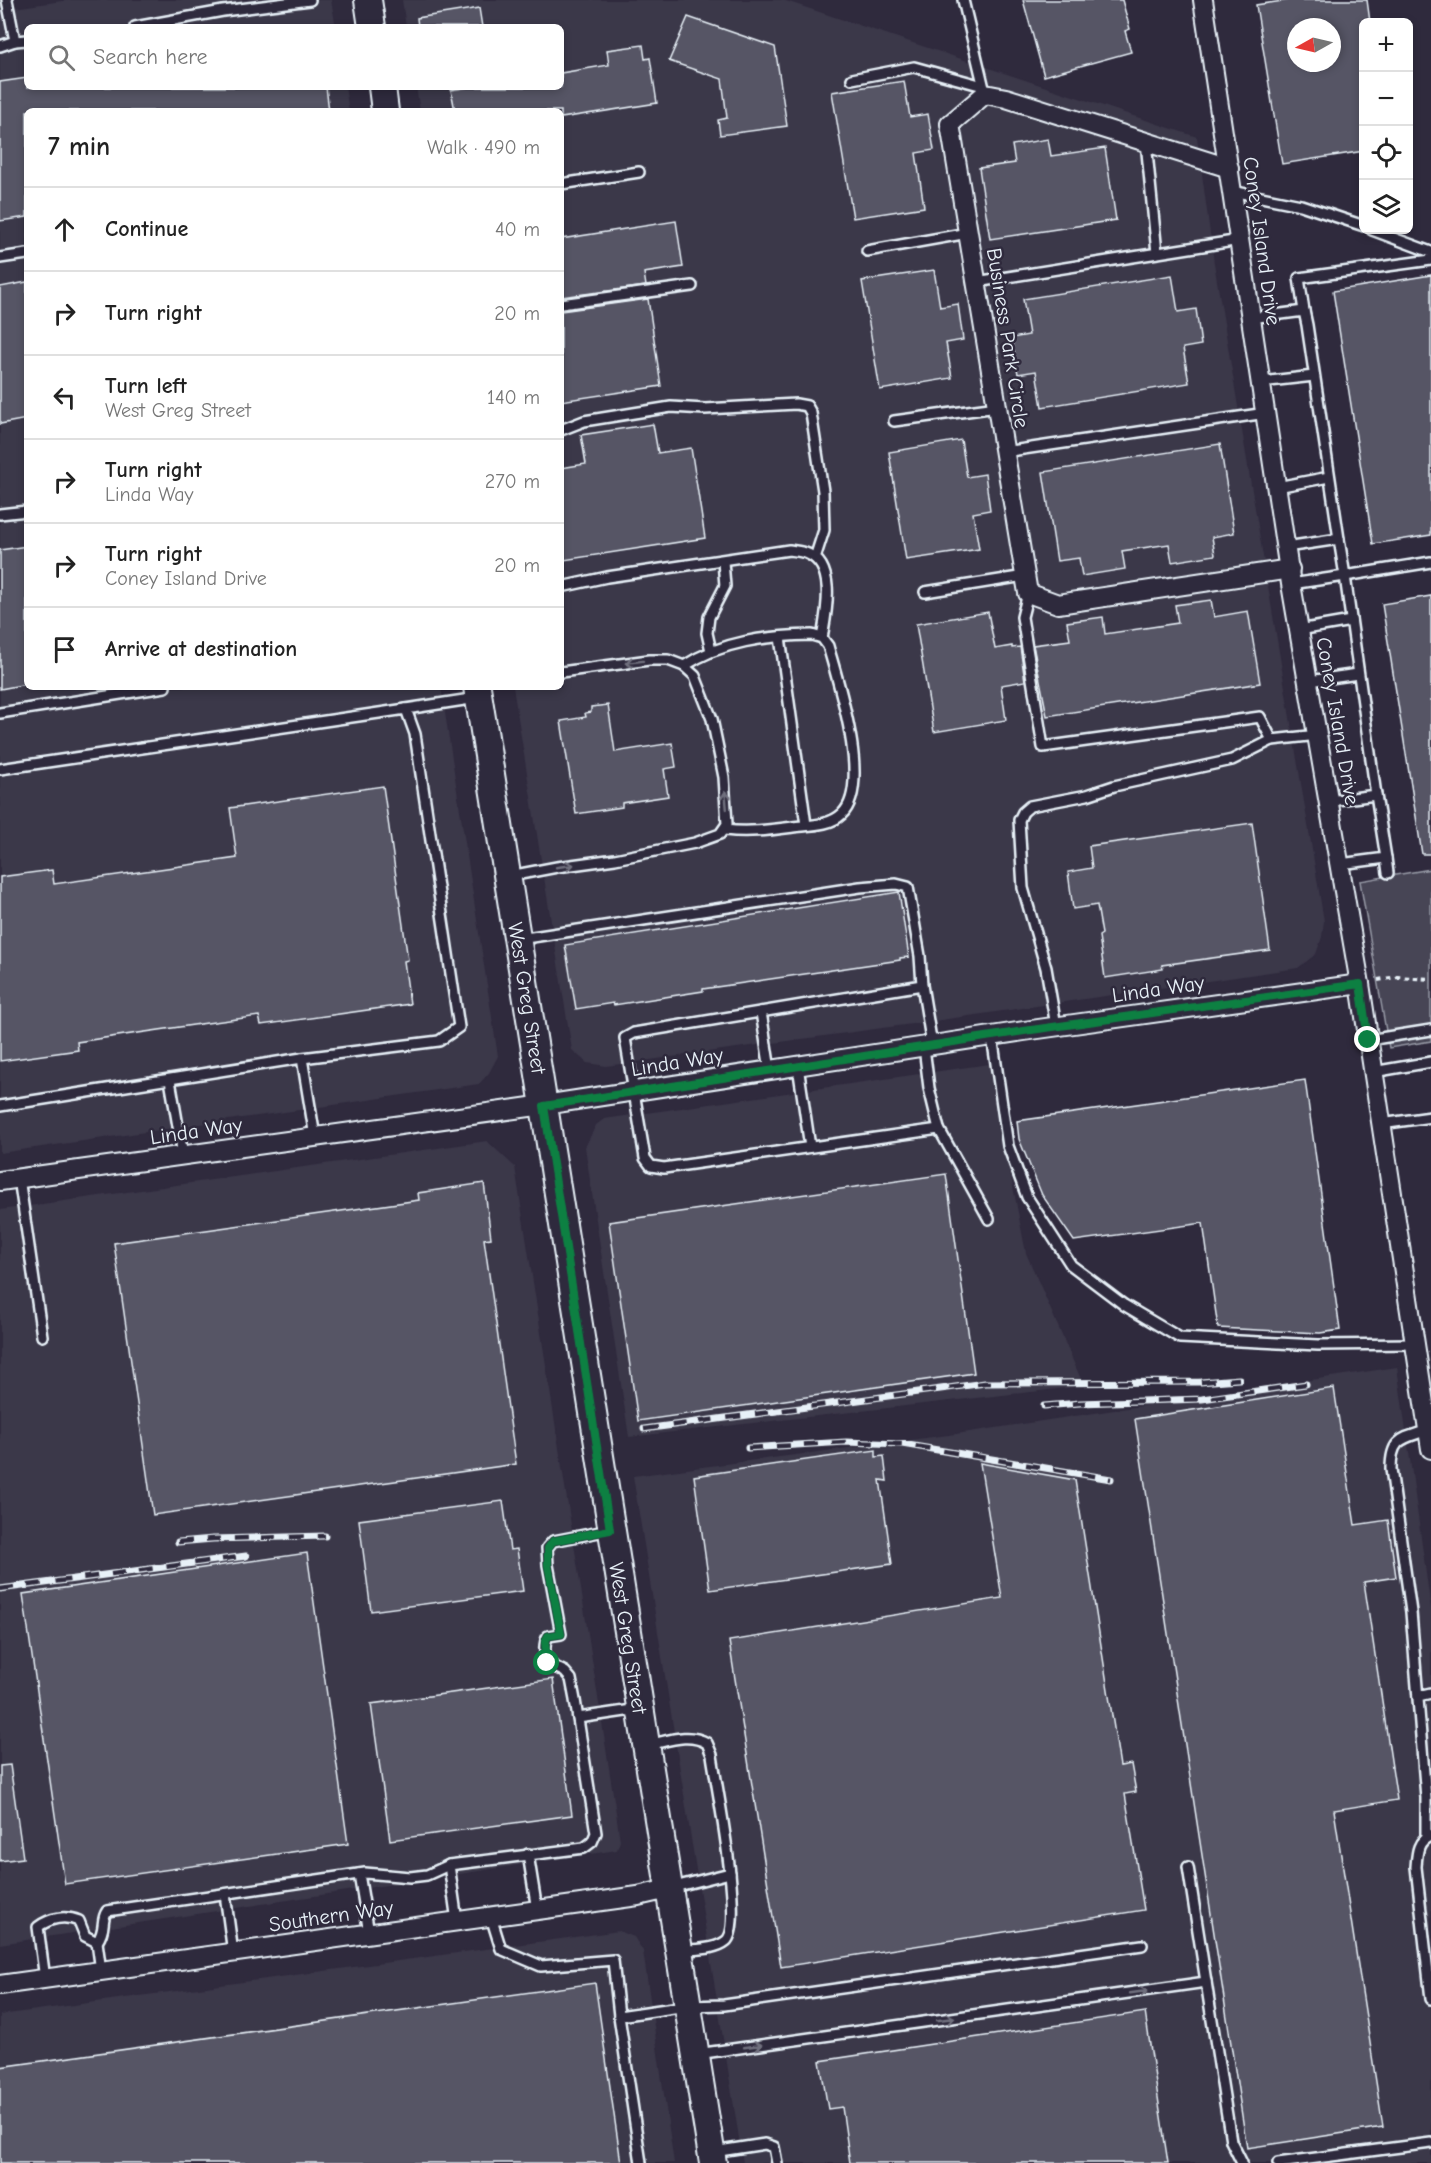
<!DOCTYPE html>
<html lang="en">
<head>
<meta charset="utf-8">
<style>
  :root { --surface:#fff; --page:#f6f6f6; --text:#222; --muted:#767676; --line:#e0e0e0 }
  body { margin:0; font-family:"Comic Neue",sans-serif; background:var(--page); color:var(--text) }
  .controls { position:absolute; right:18px; top:18px; display:grid; overflow:hidden; border-radius:9px; box-shadow:0 3px 9px #0003 }
  .controls button { width:54px; height:54px; display:grid; place-items:center; padding:0; border:0; border-bottom:2px solid var(--line); background:var(--surface); color:var(--text); font:30px sans-serif }
  .compass { position:absolute; left:1287px; top:18px; width:54px; height:54px; border-radius:50%; background:var(--surface); box-shadow:0 3px 9px #0003; rotate:262deg }
  .stop { position:absolute; width:18px; height:18px; margin:-14px; border:4px solid #0b8043; border-radius:50%; background:#fff }
  .stop.end { background:#0b8043; border-color:#fff; box-shadow:0 2px 6px #0008 }
  .list { margin:0; padding:0; list-style:none }
  h2 { display:flex; justify-content:space-between; align-items:center; height:78px; margin:0; padding:0 24px; font-size:26px }
  h2 small { font-size:20px; font-weight:400; color:var(--muted) }
  .list li { display:grid; grid-template-columns:39px 1fr auto; gap:18px; align-items:center; box-sizing:border-box; height:84px; padding:0 24px; border-top:2px solid var(--line) }
  .list b { display:block; font-size:22px; white-space:nowrap }
  .list p { margin:0; font-size:20px; white-space:nowrap; color:var(--muted) }
  .list em { font-size:20px; font-style:normal; color:var(--muted) }
  .icon { flex:none; width:33px; height:33px; fill:none; stroke:currentColor; stroke-width:2; stroke-linecap:round; stroke-linejoin:round }
  .map { position:relative; flex:none; width:1431px; height:2163px; overflow:hidden }
  .search { position:absolute; background:var(--surface); box-shadow:0 3px 9px #0003; left:24px; top:24px; width:540px; height:66px; display:flex; align-items:center; gap:15px; box-sizing:border-box; padding:0 21px; border-radius:9px; color:var(--muted); font-size:22px }
  .panel { position:absolute; background:var(--surface); box-shadow:0 3px 9px #0003; left:24px; top:108px; width:540px; height:582px; border-radius:9px }
  .map>svg:first-child { display:block }
  .built { fill:#3b3749 }
  .green { fill:#464455; stroke:#979aa6; stroke-width:1.5 }
  .building { fill:#575565; stroke:#e8f1f8; stroke-width:1.5; fill-rule:evenodd }
  .lines { fill:none; stroke-linecap:round; stroke-linejoin:round }
  .service-casing { stroke:#e8f1f8; stroke-width:14 }
  .minor-casing { stroke:#e8f1f8; stroke-width:22 }
  .secondary-casing { stroke:#e8f1f8; stroke-width:30 }
  .path { stroke:#e8f1f8; stroke-width:4; stroke-dasharray:4.5 4.5; stroke-linecap:butt }
  .service { stroke:#2f2a3d; stroke-width:9 }
  .minor { stroke:#2f2a3d; stroke-width:18 }
  .secondary { stroke:#2f2a3d; stroke-width:26 }
  .rail-casing { stroke:#e8f1f8; stroke-width:7 }
  .rail { stroke:#2f2a3d; stroke-width:4.5; stroke-dasharray:14; stroke-linecap:butt }
  .oneway { stroke:#70707e }
  .route { stroke:#0b8043; stroke-width:8 }
  .labels { text-anchor:middle; stroke-width:5; stroke-linejoin:round; paint-order:stroke }
  .street-label { font-size:21px; fill:#e8f1f8; stroke:#2f2a3d }
</style>
</head>
<body>
<div class="map">
<svg width="1431" height="2163" viewBox="0 0 1431 2163">
  <rect width="100%" height="100%" fill="#2f2a3d"/>
  <filter id="ink" filterUnits="userSpaceOnUse"><feTurbulence type="fractalNoise" baseFrequency=".0167" numOctaves="2"/><feDisplacementMap in="SourceGraphic" scale="12" xChannelSelector="R" yChannelSelector="G"/><feConvolveMatrix kernelMatrix="1 2 1 2 8 2 1 2 1" color-interpolation-filters="sRGB"/></filter>
  <g filter="url(#ink)">
    <g class="built">
      <polygon points="69,0 331,0 336,27 27,27 27,87 345,87 349,111 27,111 27,687 441,687 498,1056 489,1073 479,1084 0,1153 0,10"/>
      <polygon points="402,0 783,0 1197,137 1214,263 1324,921 1322,937 1316,954 1298,968 941,1020 606,1066 587,1063 572,1050 513,687 561,687 561,111 420,111 416,87 561,87 561,27 406,27"/>
      <polygon points="989,1064 1026,1253 1084,1386 629,1437 585,1147 596,1125 604,1119"/>
      <polygon points="487,1141 515,1167 617,1819 620,1841 617,1850 0,1944 0,1210"/>
      <polygon points="1397,1367 1431,1609 1431,2163 743,2163 633,1476 956,1434"/>
      <polygon points="619,1931 634,1937 643,1951 674,2163 0,2163 0,2015"/>
    </g>
    <polygon class="green" points="1431,869 1431,1041 1389,1048 1360,881"/>
    <g class="building">
      <polygon points="1023,0 1122,0 1130,29 1125,31 1131,52 1044,76"/>
      <path d="M 1289,0 L 1367,0 L 1370,22 L 1364,22 L 1364,151 L 1282,164 L 1256,5 ZM 1296,27 L 1332,27 L 1332,63 L 1296,63 Z"/>
      <polygon points="479,8 482,27 418,27 417,18"/>
      <polygon points="688,17 775,47 787,126 720,135 718,120 727,118 722,79 669,61"/>
      <polygon points="643,45 645,59 650,58 657,103 561,118 561,111 455,111 451,90 469,87 561,87 561,73 609,65 607,50"/>
      <polygon points="27,78 27,87 326,87 329,111 27,111 27,217 0,221 0,82"/>
      <polygon points="904,81 910,117 928,114 934,150 916,153 924,207 853,218 832,92"/>
      <polygon points="1048,139 1051,156 1105,148 1116,220 990,239 979,168 1015,163 1012,145"/>
      <polygon points="676,221 683,267 644,273 646,286 561,297 561,239"/>
      <polygon points="934,270 940,307 958,304 963,340 946,343 952,378 880,390 862,281"/>
      <polygon points="1172,275 1178,312 1196,309 1201,345 1183,348 1189,383 1042,407 1036,371 1018,374 1012,338 1029,335 1023,299"/>
      <polygon points="1431,275 1431,535 1373,544 1333,291"/>
      <polygon points="27,282 27,419 0,424 0,287"/>
      <polygon points="648,299 661,386 561,401 561,311"/>
      <polygon points="653,424 658,453 691,448 705,538 564,560 561,541 561,468 586,464 581,435"/>
      <polygon points="961,440 967,477 985,474 990,510 973,513 979,549 906,560 889,452"/>
      <polygon points="1220,444 1234,533 1212,537 1215,555 1172,562 1169,544 1122,551 1125,569 1082,576 1079,558 1057,561 1043,472"/>
      <polygon points="27,546 27,684 0,689 0,550"/>
      <polygon points="1431,596 1431,854 1422,854 1382,604"/>
      <polygon points="1211,600 1214,617 1248,611 1260,683 1047,716 1033,645 1070,640 1067,622 1103,617 1105,634 1178,623 1175,605"/>
      <polygon points="988,612 995,649 1012,646 1012,648 1020,647 1025,681 1001,685 1006,720 934,732 916,624"/>
      <polygon points="608,705 615,752 672,743 676,767 664,769 668,796 622,803 622,807 576,814 561,721 586,717 585,713 591,712 591,707"/>
      <polygon points="383,786 408,960 404,961 410,1004 261,1025 259,1016 207,1023 77,1042 78,1050 0,1061 0,877 52,870 54,884 237,858 230,808"/>
      <polygon points="1252,823 1270,950 1162,965 1163,969 1105,978 1099,936 1102,934 1097,905 1073,909 1068,872 1092,868 1089,846"/>
      <polygon points="899,892 909,957 900,958 900,960 703,989 703,991 614,1005 613,1003 576,1009 565,945"/>
      <polygon points="1305,1080 1340,1330 1320,1333 1218,1328 1203,1223 1074,1241 1042,1195 1019,1139 1017,1121"/>
      <polygon points="946,1174 974,1373 638,1421 609,1222"/>
      <polygon points="484,1183 491,1238 484,1239 516,1464 153,1515 114,1243 419,1200 418,1193"/>
      <polygon points="1334,1388 1355,1525 1388,1520 1396,1577 1364,1582 1397,1800 1334,1810 1383,2127 1247,2148 1135,1419"/>
      <polygon points="876,1450 876,1457 884,1456 887,1481 880,1480 892,1564 710,1590 694,1476"/>
      <polygon points="980,1463 1075,1480 1120,1766 1131,1764 1136,1792 1125,1794 1144,1910 781,1967 729,1641 1002,1598"/>
      <polygon points="503,1501 510,1550 517,1549 523,1591 371,1611 359,1520"/>
      <polygon points="307,1553 348,1844 65,1884 23,1594"/>
      <polygon points="553,1679 572,1815 390,1840 371,1704"/>
      <polygon points="10,1765 23,1858 0,1861 0,1766"/>
      <polygon points="595,1983 621,2163 0,2163 0,2067"/>
      <polygon points="1145,2012 1168,2163 850,2163 842,2107 828,2109 820,2061"/>
    </g>
    <g class="lines">
      <g class="service-casing">
        <g id="service">
          <polyline points="963,0 984,88"/>
          <polyline points="135,27 223,11 310,0"/>
          <polyline points="15,41 27,40"/>
          <polyline points="0,46 15,41 7,0"/>
          <polyline points="852,79 914,67 983,86"/>
          <polyline points="1146,142 1157,253"/>
          <polyline points="561,184 639,172"/>
          <polyline points="1232,191 1301,205 1364,226"/>
          <polyline points="1372,230 1431,252"/>
          <polyline points="867,251 968,233"/>
          <polyline points="0,258 27,254"/>
          <polyline points="976,282 1240,240"/>
          <polyline points="561,304 692,286"/>
          <polyline points="1304,311 1299,278 1431,260"/>
          <polyline points="1251,318 1304,311 1307,325 1339,539 1286,547"/>
          <polyline points="1261,382 1314,376"/>
          <polyline points="894,421 997,407"/>
          <polyline points="561,430 584,421 671,407 705,409 796,404 807,406 811,413 823,491 824,530 815,558"/>
          <polyline points="1004,452 1266,413"/>
          <polyline points="1277,487 1329,477"/>
          <polyline points="0,514 27,511"/>
          <polyline points="1339,539 1345,576 1431,562"/>
          <polyline points="1291,584 1345,576 1376,795 1329,801"/>
          <path d="M 561,587 L 607,577 L 789,550 C 795,551 802,551 808,554 C 837,566 826,614 822,638"/>
          <polyline points="925,592 1025,576"/>
          <polyline points="1028,593 1022,617 1043,747 1260,717 1272,740"/>
          <polyline points="1299,630 1351,621"/>
          <polyline points="780,637 806,825"/>
          <polyline points="711,651 707,633 709,617 725,586 723,561"/>
          <path d="M 684,666 C 722,641 767,636 812,635 L 822,638 L 828,646 C 838,682 872,786 842,814 C 830,826 809,825 793,827 C 770,830 748,833 725,830"/>
          <polyline points="1309,681 1358,674"/>
          <polyline points="406,709 477,698"/>
          <polyline points="0,713 165,687"/>
          <polyline points="0,769 406,709 415,734 459,1027 439,1041 302,1058 0,1106"/>
          <polyline points="1386,858 1388,873"/>
          <polyline points="1340,864 1386,858 1376,795"/>
          <polyline points="510,876 557,867 615,859 695,843 720,834 727,824 724,777 712,719 695,676 684,666 668,660 649,660 561,672"/>
          <polyline points="519,939 860,887 896,884 908,887 920,956 922,985 634,1033 625,1038 645,1158 651,1166 664,1168 939,1129 989,1219"/>
          <polyline points="922,985 932,1045"/>
          <polyline points="761,1012 770,1070"/>
          <polyline points="1056,1026 1046,968 1023,888 1019,820 1023,812 1030,806 1087,795 1114,786 1232,760 1272,740 1318,735"/>
          <polyline points="992,1036 1008,1146 1027,1197 1071,1265 1124,1305 1180,1338 1318,1345 1415,1344"/>
          <polyline points="1368,1040 1431,1030"/>
          <polyline points="924,1047 929,1088 939,1129"/>
          <polyline points="302,1058 315,1137"/>
          <polyline points="798,1066 810,1147"/>
          <polyline points="1373,1072 1431,1062"/>
          <polyline points="170,1080 183,1155"/>
          <polyline points="1381,1124 1431,1117"/>
          <polyline points="19,1178 42,1336"/>
          <polyline points="1418,1696 1431,1693"/>
          <polyline points="578,1718 639,1709"/>
          <path d="M 648,1745 C 668,1741 688,1732 707,1743 L 712,1755 C 716,1784 745,1926 726,1941 C 715,1950 694,1949 681,1951"/>
          <path d="M 1431,1836 C 1417,1840 1417,1854 1416,1867 L 1431,1999"/>
          <path d="M 1426,1838 L 1426,1798 L 1411,1612 L 1391,1469 C 1391,1438 1402,1439 1428,1430"/>
          <polyline points="528,1854 537,1910"/>
          <polyline points="449,1865 457,1921"/>
          <polyline points="1188,1867 1231,2141 1242,2163"/>
          <polyline points="359,1874 369,1933"/>
          <polyline points="670,1888 730,1873"/>
          <polyline points="225,1894 233,1953"/>
          <polyline points="491,1917 501,1949 541,1966 613,1960 619,2016"/>
          <polyline points="97,1942 101,1971"/>
          <path d="M 45,1979 L 38,1927 C 50,1918 65,1915 79,1921 L 85,1936 L 97,1942 C 107,1928 100,1921 107,1911 L 365,1873 L 410,1877 L 427,1875 L 449,1865 L 584,1848 L 592,1842 L 596,1833 L 575,1700 L 571,1679 L 565,1672 L 547,1663 C 545,1654 543,1645 548,1636 L 561,1634 L 548,1565 L 547,1548 L 553,1541 L 610,1530"/>
          <polyline points="697,2054 1206,1982"/>
          <polyline points="713,2152 765,2144 774,2147 777,2163"/>
          <polyline points="641,2163 619,2016 687,2006 724,2005 1142,1945"/>
          <polyline points="1278,2163 1431,2143"/>
        </g>
      </g>
      <g class="minor-casing">
        <g id="minor">
          <polyline points="1203,0 1291,584 1360,984 1431,1449"/>
          <polyline points="1229,168 1006,98 985,94 950,124 1028,593 1058,604 1290,569"/>
          <polyline points="0,1181 544,1105 1024,1031 1360,984"/>
          <polyline points="0,1985 638,1896 668,1889"/>
        </g>
      </g>
      <g class="secondary-casing">
        <g id="secondary">
          <polyline points="368,0 372,27"/>
          <polyline points="382,87 385,111"/>
          <polyline points="477,687 713,2163"/>
        </g>
      </g>
      <polyline class="path" points="1378,980 1397,977 1431,979"/>
      <use href="#service" class="service"/>
      <use href="#minor" class="minor"/>
      <use href="#secondary" class="secondary"/>
      <g class="rail-casing">
        <g id="rail">
          <polyline points="1044,1406 1080,1403 1202,1399 1306,1384"/>
          <polyline points="644,1429 985,1383 1200,1382 1239,1379"/>
          <polyline points="748,1448 846,1442 902,1444 1111,1479"/>
          <polyline points="178,1542 213,1539 325,1536"/>
          <polyline points="0,1589 246,1556"/>
        </g>
      </g>
      <use href="#rail" class="rail"/>
    </g>
    <defs><path id="oneway-shaft" d="M-6 0H5M1.5-3L5.5 0L1.5 3" fill="none" stroke-width="1.6" stroke-linecap="round" stroke-linejoin="round" transform="scale(1.5)"/></defs>
    <g class="oneway">
      <use href="#oneway-shaft" transform="translate(634 662) rotate(173)"/>
      <use href="#oneway-shaft" transform="translate(726 800) rotate(-95)"/>
      <use href="#oneway-shaft" transform="translate(565 866) rotate(-8)"/>
      <use href="#oneway-shaft" transform="translate(1139 1992) rotate(-8)"/>
      <use href="#oneway-shaft" transform="translate(946 2019) rotate(-8)"/>
      <use href="#oneway-shaft" transform="translate(753 2046) rotate(-8)"/>
    </g>
  </g>
  <g class="lines" filter="url(#ink)">
    <polyline class="route" points="547,1663 545,1642 548,1636 561,1634 548,1565 548,1548 553,1541 610,1530 544,1106 1024,1031 1360,984 1368,1040"/>
  </g>
  <g class="labels">
    <g class="street-label">
      <text transform="translate(1262 241) rotate(82)" y="7">Coney Island Drive</text>
      <text transform="translate(1008 338) rotate(81)" y="7">Business Park Circle</text>
      <text transform="translate(1338 721) rotate(80)" y="7">Coney Island Drive</text>
      <text transform="translate(1158 989) rotate(-8)" y="7">Linda Way</text>
      <text transform="translate(527 998) rotate(81)" y="7">West Greg Street</text>
      <text transform="translate(677 1062) rotate(-9)" y="7">Linda Way</text>
      <text transform="translate(196 1131) rotate(-8)" y="7">Linda Way</text>
      <text transform="translate(628 1638) rotate(81)" y="7">West Greg Street</text>
      <text transform="translate(331 1916) rotate(-8)" y="7">Southern Way</text>
    </g>
  </g>
</svg>
<div class="controls">
<button>+</button>
<button>−</button>
<button><svg class="icon" aria-label="locate" viewBox="0 0 24 24"><circle cx="12" cy="12" r="6"/><path d="M12 2v4M12 18v4M2 12h4M18 12h4"/></svg></button>
<button><svg class="icon" aria-label="layers" viewBox="0 0 24 24"><path d="M12 4l9 5-9 5-9-5zM3 14l9 5 9-5"/></svg></button>
</div>
<svg class="compass" viewBox="-18 -18 36 36"><path d="M0-13l5 13h-10z" fill="#e53935"/><path d="M0 13l5-13h-10z" fill="#767676"/></svg>
<div class="stop" style="left:547px;top:1663px"></div>
<div class="stop end" style="left:1368px;top:1040px"></div>
<div class="search"><svg class="icon" aria-label="search" viewBox="0 0 24 24"><circle cx="10" cy="10" r="6"/><path d="M15 15l6 6"/></svg>Search here</div>
<section class="panel">
<h2>7 min<small>Walk · 490 m</small></h2>
<ul class="list">
<li><svg class="icon" aria-label="ahead" viewBox="0 0 24 24"><path d="M12 20V5M6 11l6-6 6 6"/></svg><div><b>Continue</b></div><em>40 m</em></li>
<li><svg class="icon" aria-label="right" viewBox="0 0 24 24"><path d="M7 20v-9h11M14 6l5 5-5 5"/></svg><div><b>Turn right</b></div><em>20 m</em></li>
<li><svg class="icon" aria-label="left" viewBox="0 0 24 24"><path d="M17 20v-9H6M10 6l-5 5 5 5"/></svg><div><b>Turn left</b><p>West Greg Street</p></div><em>140 m</em></li>
<li><svg class="icon" aria-label="right" viewBox="0 0 24 24"><path d="M7 20v-9h11M14 6l5 5-5 5"/></svg><div><b>Turn right</b><p>Linda Way</p></div><em>270 m</em></li>
<li><svg class="icon" aria-label="right" viewBox="0 0 24 24"><path d="M7 20v-9h11M14 6l5 5-5 5"/></svg><div><b>Turn right</b><p>Coney Island Drive</p></div><em>20 m</em></li>
<li><svg class="icon" aria-label="arrive" viewBox="0 0 24 24"><path d="M6 21V4h12l-3 4 3 4H6"/></svg><div><b>Arrive at destination</b></div></li>
</ul>
</section>
</div>
</body>
</html>
